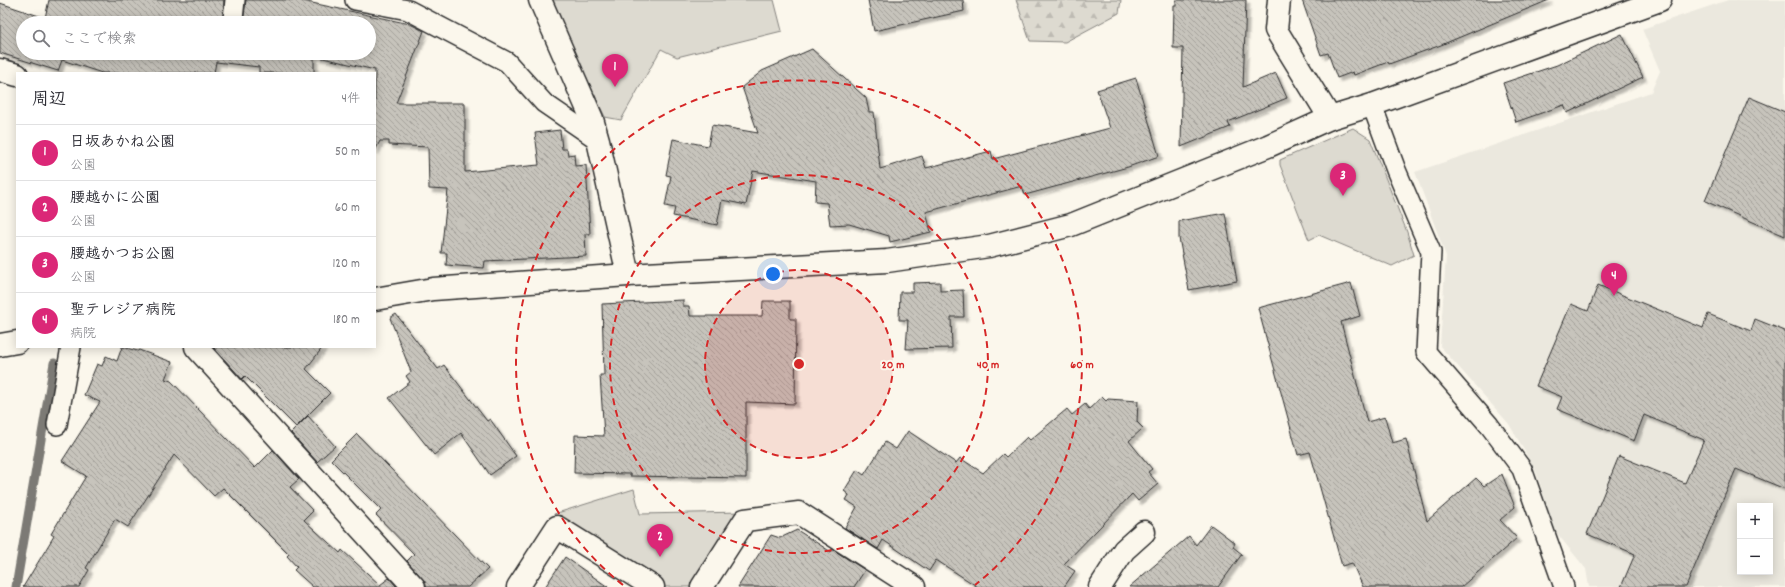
<!DOCTYPE html>
<html lang="ja">
<head>
<meta charset="utf-8">
<style>
  :root { --surface:#fff; --page:#f7f7f7; --text:#2b2b33; --muted:#7c7c81; --line:#e1e1e2; --accent:#db2777 }
  body { margin:0; font-family:Dekko,"Klee One",sans-serif; background:var(--page); color:var(--text) }
  .controls { position:absolute; right:12px; bottom:12px; display:grid; overflow:hidden; border-radius:0px; box-shadow:0 2px 10px #0003 }
  .controls button { width:36px; height:36px; display:grid; place-items:center; padding:0; border:0; border-bottom:1px solid var(--line); background:var(--surface); color:var(--text); font:20px sans-serif }
  .you { position:absolute; left:773px; top:274px; width:14px; height:14px; margin:-10px; border:3px solid #fff; border-radius:50%; background:#1a73e8; box-shadow:0 0 0 6px #1a73e833 }
  .badge { display:grid; place-items:center; width:26px; height:26px; border-radius:50%; background:var(--accent); color:#fff; font-size:13px; font-weight:700 }
  .pin { position:absolute; translate:-50% -33px; filter:drop-shadow(0 1px 2px #0008) }
  .pin::after { content:''; position:absolute; top:21px; width:14px; height:12px; background:inherit; clip-path:polygon(0 0,100% 0,50% 100%) }
  .list { margin:0; padding:0; list-style:none }
  h2 { display:flex; justify-content:space-between; align-items:center; height:52px; margin:0; padding:0 16px; font-size:17px }
  h2 small { font-size:13px; font-weight:400; color:var(--muted) }
  .list li { display:grid; grid-template-columns:26px 1fr auto; gap:12px; align-items:center; box-sizing:border-box; height:56px; padding:0 16px; border-top:1px solid var(--line) }
  .list b { display:block; font-size:15px; white-space:nowrap }
  .list p { margin:0; font-size:13px; white-space:nowrap; color:var(--muted) }
  .list em { font-size:13px; font-style:normal; color:var(--muted) }
  .icon { flex:none; width:22px; height:22px; fill:none; stroke:currentColor; stroke-width:2; stroke-linecap:round; stroke-linejoin:round }
  .map { position:relative; flex:none; width:1785px; height:587px; overflow:hidden }
  .search { position:absolute; background:var(--surface); box-shadow:0 2px 10px #0003; left:16px; top:16px; width:360px; height:44px; display:flex; align-items:center; gap:10px; box-sizing:border-box; padding:0 14px; border-radius:22px; color:var(--muted); font-size:15px }
  .panel { position:absolute; background:var(--surface); box-shadow:0 2px 10px #0003; left:16px; top:72px; width:360px; height:276px; border-radius:0px }
  .map>svg:first-child { display:block }
  .built { fill:#ebe8de; fill-rule:evenodd }
  .forest { fill:url(#forest-firs); stroke:#84827e }
  .park { fill:#dddad0; stroke:#84827e }
  .lines { fill:none; stroke-linecap:round; stroke-linejoin:round }
  .stream { stroke:#7b7a75; stroke-width:9 }
  .building { fill:url(#building-back-hatch); stroke:#2b2b2b; filter:url(#shadow) }
  .service-casing { stroke:#2b2b2b; stroke-width:22 }
  .minor-casing { stroke:#2b2b2b; stroke-width:25 }
  .tertiary-casing { stroke:#2b2b2b; stroke-width:25 }
  .service { stroke:#fbf7ec; stroke-width:19 }
  .minor { stroke:#fbf7ec; stroke-width:22 }
  .tertiary { stroke:#fbf7ec; stroke-width:22 }
  .ring { fill:none; stroke:#d62828; stroke-width:2; stroke-dasharray:7 5 }
  .centre { fill:#d62828; stroke:#fbf7ec; stroke-width:2 }
  .ring-label { font-size:12px; text-anchor:middle; font-weight:bold; fill:#d62828; stroke:#fbf7ec; stroke-width:4; stroke-linejoin:round; paint-order:stroke }
</style>
</head>
<body>
<div class="map">
<svg width="1785" height="587" viewBox="0 0 1785 587">
  <defs>
    <pattern id="forest-firs" width="22" height="20" patternUnits="userSpaceOnUse"><rect width="22" height="20" fill="#dddad0"/><path d="M5 1l3.5 6h-7zM16 11l3.5 6h-7z" fill="#bebbb3"/></pattern>
    <pattern id="building-back-hatch" width="6" height="6" patternUnits="userSpaceOnUse"><rect width="6" height="6" fill="#c7c4bc"/><path d="M-1 5l2 2M0 0l6 6M5-1l2 2" fill="none" stroke="#a29f99"/></pattern>
    <filter id="shadow"><feDropShadow dx="3.5" dy="3.5" stdDeviation="1" flood-color="#0004"/></filter>
  </defs>
  <rect width="100%" height="100%" fill="#fbf7ec"/>
  <filter id="ink" filterUnits="userSpaceOnUse"><feTurbulence type="fractalNoise" baseFrequency=".025" numOctaves="2"/><feDisplacementMap in="SourceGraphic" scale="8" xChannelSelector="R" yChannelSelector="G"/><feConvolveMatrix kernelMatrix="1 2 1 2 8 2 1 2 1" color-interpolation-filters="sRGB"/></filter>
  <g filter="url(#ink)">
    <path class="built" d="M 1728,0 L 1785,0 L 1785,587 L 1589,587 L 1586,569 L 1555,531 L 1536,472 L 1520,443 L 1509,424 L 1440,346 L 1446,256 L 1415,172 L 1651,92 L 1660,71 L 1642,29 ZM 1740,506 L 1770,506 L 1770,572 L 1740,572 Z"/>
    <polygon class="forest" points="1016,0 1121,0 1119,13 1065,42 1030,41"/>
    <g class="park">
      <polygon points="551,0 774,0 782,31 677,57 661,49 621,120 605,117 550,1"/>
      <polygon points="1353,128 1370,139 1407,232 1414,255 1392,266 1319,235 1309,240 1280,165 1280,160"/>
      <polygon points="634,489 640,514 744,512 697,587 653,587 557,527 554,514"/>
    </g>
    <g class="lines">
      <polyline class="stream" points="16,587 54,363"/>
    </g>
    <g class="building">
      <polygon points="49,0 224,0 223,23 23,23 23,53 369,53 369,23 243,23 246,0 298,0 410,24 424,31 396,103 465,103 465,172 539,165 535,133 560,130 562,149 567,149 568,155 574,154 575,166 586,165 590,234 585,234 586,256 485,261 484,268 446,265 447,253 441,253 448,190 429,189 428,147 389,145 389,141 380,141 375,151 375,70 314,56 314,73 259,73 259,67 216,62 214,73 102,73 62,60 58,71 0,53 0,3 45,18"/>
      <polygon points="868,0 963,0 964,11 874,31"/>
      <polygon points="1176,0 1246,0 1243,87 1276,73 1287,98 1228,122 1230,127 1181,147 1183,48 1173,48 1174,6 1176,6"/>
      <polygon points="1302,0 1549,0 1441,45 1389,64 1388,62 1354,75 1353,72 1337,78 1328,53 1321,55"/>
      <polygon points="1622,34 1643,77 1567,113 1564,105 1516,122 1503,83 1557,65"/>
      <polygon points="812,49 866,98 869,112 874,112 880,169 922,156 926,168 991,151 993,159 1110,128 1097,90 1136,78 1159,156 1128,167 1025,195 1022,186 926,212 931,232 890,242 889,236 849,224 830,225 827,203 815,202 816,181 753,171 746,205 722,200 717,225 673,216 675,208 665,206 671,176 666,175 673,139 708,146 712,125 758,133 742,87 762,71"/>
      <polygon points="1749,97 1785,112 1785,236 1705,201"/>
      <polygon points="1225,213 1237,281 1189,290 1179,238 1179,221"/>
      <polygon points="940,282 940,291 963,290 964,317 951,317 952,348 906,349 908,320 899,320 900,292 913,292 913,283"/>
      <polygon points="1351,283 1360,316 1341,322 1367,422 1385,417 1392,443 1406,439 1427,521 1476,478 1484,486 1502,474 1515,507 1500,520 1517,538 1461,587 1363,587 1352,563 1342,566 1310,452 1298,455 1258,308"/>
      <polygon points="1598,285 1703,328 1708,314 1751,331 1755,319 1785,331 1785,489 1736,469 1686,587 1621,587 1635,554 1587,534 1619,456 1685,483 1704,440 1644,415 1634,441 1557,409 1562,397 1536,386 1571,304 1588,311"/>
      <polygon points="683,300 683,306 689,306 690,316 762,316 763,301 790,301 790,319 796,319 795,404 746,402 746,478 630,476 630,474 574,473 575,435 604,436 600,375 604,375 602,304"/>
      <polygon points="396,314 438,369 444,365 487,421 490,419 516,456 490,475 461,433 434,455 389,398 410,382 406,376 411,372 390,318"/>
      <polygon points="122,347 138,351 139,350 172,362 165,379 171,381 255,468 273,450 299,479 290,487 313,511 304,520 340,553 342,550 380,585 389,578 397,587 313,587 294,570 297,567 287,556 289,554 223,488 214,496 174,455 128,527 115,519 86,568 89,570 79,587 23,587 54,536 51,534 86,476 62,461 100,402 84,395 97,364 102,366 106,356 117,361"/>
      <polygon points="213,347 323,347 306,369 330,393 296,427 245,376 242,379"/>
      <polygon points="1102,397 1106,401 1108,399 1138,401 1137,422 1143,428 1129,441 1152,469 1148,472 1158,484 1138,501 1132,494 1064,564 1075,571 1064,587 978,587 936,560 929,571 883,540 878,549 845,528 857,507 846,500 849,495 844,491 857,470 864,475 885,442 896,449 908,431 956,463 960,458 983,473 1003,454 1006,457 1027,437 1030,440 1067,409 1072,415 1085,404 1089,409"/>
      <polygon points="308,416 335,446 317,462 291,433"/>
      <polygon points="357,434 488,569 468,587 426,587 423,579 407,561 414,554 376,515 381,510 331,460"/>
      <polygon points="1211,525 1235,543 1233,547 1242,554 1218,587 1129,587 1189,536 1196,545"/>
      <polygon points="797,530 831,552 832,549 865,570 854,587 738,587 771,535 780,538"/>
      <polygon points="565,557 608,587 545,587"/>
    </g>
    <g class="lines">
      <g class="service-casing">
        <g id="service">
          <polyline points="355,0 408,10 507,62 544,103 598,140"/>
          <polyline points="233,19 235,0"/>
          <polyline points="1372,105 1396,170 1431,252 1426,352 1489,425 1522,469 1564,587"/>
          <polyline points="57,425 71,347"/>
        </g>
      </g>
      <g class="minor-casing">
        <g id="minor">
          <polyline points="540,0 592,119 598,140 628,275"/>
          <polyline points="1279,0 1276,30 1330,118"/>
          <polyline points="0,70 17,75"/>
          <polyline points="196,347 414,587"/>
          <polyline points="518,587 557,527 653,587"/>
          <polyline points="702,587 745,520 799,513 914,587"/>
          <polyline points="1100,587 1124,550 1144,532"/>
        </g>
      </g>
      <g class="tertiary-casing">
        <g id="tertiary">
          <polyline points="375,299 433,289 628,275 887,261 989,246 1071,225 1268,146 1330,118 1372,105 1660,0"/>
          <polyline points="0,345 17,342"/>
        </g>
      </g>
      <use href="#service" class="service"/>
      <use href="#minor" class="minor"/>
      <use href="#tertiary" class="tertiary"/>
    </g>
  </g>
  <circle cx="799" cy="364" r="94" fill="#d62828" fill-opacity=".12"/>
  <g class="ring">
    <circle cx="799" cy="364" r="94"/>
    <circle cx="799" cy="364" r="189"/>
    <path d="M623 585A283 283 0 1 1 975 585"/>
  </g>
  <circle cx="799" cy="364" r="6" class="centre"/>
  <g class="ring-label">
    <text x="893" y="368">20 m</text>
    <text x="988" y="368">40 m</text>
    <text x="1082" y="368">60 m</text>
  </g>
</svg>
<div class="controls">
<button>+</button>
<button>−</button>
</div>
<div class="you"></div>
<div class="pin badge" style="left:615px;top:87px">1</div>
<div class="pin badge" style="left:660px;top:557px">2</div>
<div class="pin badge" style="left:1343px;top:196px">3</div>
<div class="pin badge" style="left:1614px;top:296px">4</div>
<div class="search"><svg class="icon" aria-label="search" viewBox="0 0 24 24"><circle cx="10" cy="10" r="6"/><path d="M15 15l6 6"/></svg>ここで検索</div>
<section class="panel">
<h2>周辺<small>4件</small></h2>
<ul class="list">
<li><span class="badge">1</span><div><b>日坂あかね公園</b><p>公園</p></div><em>50 m</em></li>
<li><span class="badge">2</span><div><b>腰越かに公園</b><p>公園</p></div><em>60 m</em></li>
<li><span class="badge">3</span><div><b>腰越かつお公園</b><p>公園</p></div><em>120 m</em></li>
<li><span class="badge">4</span><div><b>聖テレジア病院</b><p>病院</p></div><em>180 m</em></li>
</ul>
</section>
</div>
</body>
</html>
